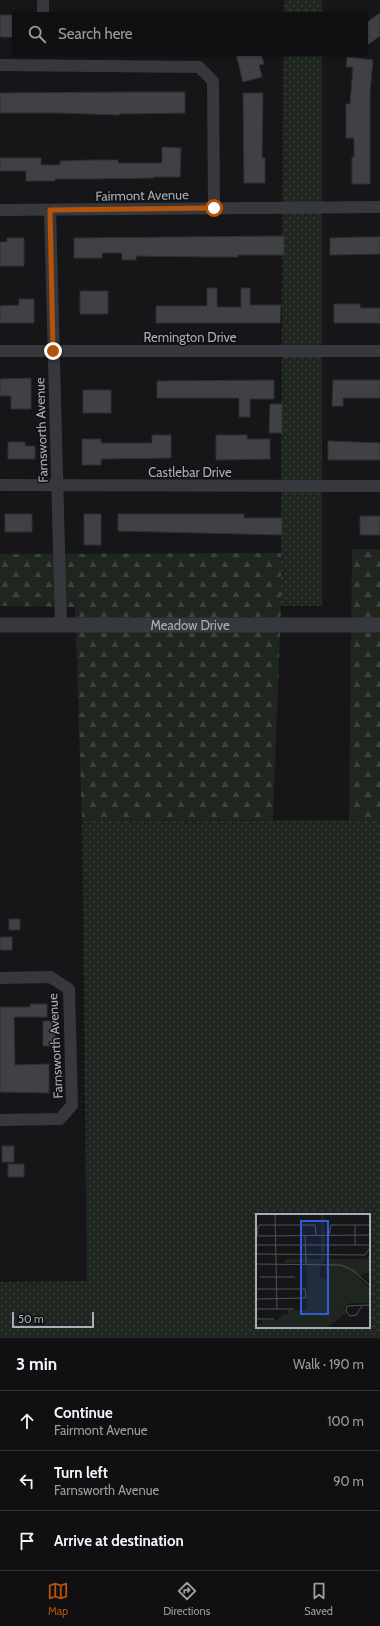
<!DOCTYPE html>
<html lang="en">
<head>
<meta charset="utf-8">
<style>
  :root { --surface:#101012; --page:#1e1e20; --text:#f1f3f6; --muted:#9c9d9f; --line:#303032; --accent:#b45309 }
  body { margin:0; font-family:Cabin,sans-serif; background:var(--page); color:var(--text) }
  .scale { position:absolute; left:12px; bottom:10px; width:82px; box-sizing:border-box; padding-left:4px; border:2px solid #a8adb8; border-top:0; font-size:11px; line-height:14px; white-space:nowrap; color:#a8adb8; -webkit-text-stroke:3px #111113; paint-order:stroke }
  .stop { position:absolute; width:12px; height:12px; margin:-9px; border:3px solid #b45309; border-radius:50%; background:#fff }
  .stop.end { background:#b45309; border-color:#fff; box-shadow:0 1px 4px #0008 }
  .list { margin:0; padding:0; list-style:none }
  h2 { display:flex; justify-content:space-between; align-items:center; height:52px; margin:0; padding:0 16px; font-size:17px }
  h2 small { font-size:13px; font-weight:400; color:var(--muted) }
  .list li { display:grid; grid-template-columns:26px 1fr auto; gap:12px; align-items:center; box-sizing:border-box; height:60px; padding:0 16px; border-top:1px solid var(--line) }
  .list b { display:block; font-size:15px; white-space:nowrap }
  .list p { margin:0; font-size:13px; white-space:nowrap; color:var(--muted) }
  .list em { font-size:13px; font-style:normal; color:var(--muted) }
  .icon { flex:none; width:22px; height:22px; fill:none; stroke:currentColor; stroke-width:2; stroke-linecap:round; stroke-linejoin:round }
  .map { position:relative; flex:none; width:380px; height:1338px; overflow:hidden }
  .search { position:absolute; background:var(--surface); box-shadow:0 1px 3px #0004; left:12px; right:12px; top:12px; height:44px; display:flex; align-items:center; gap:10px; box-sizing:border-box; padding:0 14px; border-radius:4px; color:var(--muted); font-size:15px }
  .sheet { height:232px; background:var(--surface) }
  nav { display:flex; justify-content:space-around; align-items:center; box-sizing:border-box; height:56px; border-top:1px solid var(--line); background:var(--surface); font-size:11px; color:var(--muted) }
  nav a { display:grid; justify-items:center; gap:2px }
  nav .on { color:var(--accent) }
  .map>svg:first-child { display:block }
  .grass { fill:url(#grass-dots); fill-rule:evenodd }
  .forest { fill:url(#forest-firs) }
  .building { fill:#404145; stroke:#303034 }
  .lines { fill:none; stroke-linecap:round; stroke-linejoin:round }
  .minor { stroke:#37383d; stroke-width:12 }
  .tertiary { stroke:#37383d; stroke-width:15 }
  .route { stroke:#b45309; stroke-width:5 }
  .labels { text-anchor:middle; stroke-width:3; stroke-linejoin:round; paint-order:stroke }
  .street-label { font-size:13px; fill:#a8adb8; stroke:#111113 }
  .inset-road { fill:none; stroke:#505258; stroke-width:1 }
  .view { fill:#325cd3; fill-opacity:0.15; stroke:#325cd3; stroke-width:2 }
  .inset-edge { fill:none; stroke:#a8adb8; stroke-width:2 }
</style>
</head>
<body>
<div class="map">
<svg width="380" height="1338" viewBox="0 0 380 1338">
  <defs>
    <pattern id="grass-dots" width="8" height="8" patternUnits="userSpaceOnUse"><rect width="8" height="8" fill="#1e261f"/><path d="M2 2h.1M6 6h.1" fill="none" stroke="#3c433d" stroke-width="1.8" stroke-linecap="round"/></pattern>
    <pattern id="forest-firs" width="22" height="20" patternUnits="userSpaceOnUse"><rect width="22" height="20" fill="#1e261f"/><path d="M5 1l3.5 6h-7zM16 11l3.5 6h-7z" fill="#3c433d"/></pattern>
  </defs>
  <rect width="100%" height="100%" fill="#161618"/>
  <g class="grass">
    <rect x="284" y="0" width="38" height="14"/>
    <polygon points="283,54 322,54 322,606 281,606"/>
    <path d="M 380,820 L 380,1338 L 0,1338 L 0,1282 L 87,1281 L 82,821 ZM 257,1215 L 369,1215 L 369,1327 L 257,1327 Z"/>
  </g>
  <g class="forest">
    <polygon points="352,549 380,549 380,820 349,820"/>
    <polygon points="281,553 281,606 273,820 82,821 75,607 0,606 0,554"/>
  </g>
  <g class="building">
    <polygon points="380,13 380,36 366,46 366,23"/>
    <rect x="0" y="15" width="14" height="22"/>
    <polygon points="236,54 261,54 264,64 259,65 262,77 243,82"/>
    <polygon points="347,57 373,60 370,93 370,184 352,184 352,157 354,157 354,138 346,138 346,104 350,104 353,67 346,67"/>
    <polygon points="127,92 185,92 185,113 119,114 119,115 60,113 0,113 0,93"/>
    <polygon points="243,93 263,93 262,158 265,158 265,183 244,183"/>
    <polygon points="162,147 181,148 180,177 154,177 154,178 87,179 55,179 55,181 26,181 26,171 0,171 0,158 41,158 41,165 60,165 60,161 93,160 118,160 118,163 162,163"/>
    <polygon points="284,236 284,255 238,255 238,257 214,257 136,256 136,260 122,260 122,253 102,253 102,258 74,258 74,238"/>
    <polygon points="362,237 380,237 380,254 330,255 330,238"/>
    <polygon points="7,238 24,238 24,266 0,266 0,242 7,242"/>
    <polygon points="207,288 217,288 217,307 241,307 241,288 250,288 250,305 281,305 280,323 156,323 156,306 207,306"/>
    <rect x="80" y="291" width="28" height="23"/>
    <polygon points="19,299 34,299 34,323 0,323 0,306 19,305"/>
    <polygon points="334,304 360,304 360,308 380,308 380,323 334,323"/>
    <polygon points="31,378 31,409 11,409 11,396 0,396 0,379"/>
    <polygon points="274,380 274,399 250,399 250,417 239,417 239,398 157,398 157,381"/>
    <polygon points="333,380 380,380 380,398 343,398 343,406 332,406"/>
    <rect x="83" y="390" width="28" height="23"/>
    <polygon points="270,404 282,404 282,433 269,433"/>
    <polygon points="152,435 171,435 171,458 101,459 101,465 82,465 82,439 101,439 101,443 152,443"/>
    <polygon points="216,435 247,435 247,439 270,439 270,459 216,460"/>
    <polygon points="328,441 380,443 380,460 328,460"/>
    <polygon points="8,442 25,442 25,446 35,446 35,459 8,459"/>
    <rect x="5" y="514" width="27" height="18"/>
    <rect x="84" y="514" width="17" height="31"/>
    <polygon points="118,514 244,514 244,518 282,518 282,535 118,531"/>
    <rect x="360" y="516" width="20" height="19"/>
    <rect x="9" y="919" width="11" height="11"/>
    <rect x="0" y="937" width="12" height="13"/>
    <polygon points="30,1004 47,1004 47,1017 14,1017 15,1065 49,1064 49,1093 0,1092 0,1007 30,1007"/>
    <rect x="43" y="1021" width="12" height="25"/>
    <rect x="2" y="1146" width="12" height="16"/>
    <rect x="8" y="1164" width="16" height="13"/>
  </g>
  <g class="lines">
    <g class="minor">
      <polyline points="43,0 43,14"/>
      <polyline points="0,65 199,67 213,81 214,208"/>
      <polyline points="0,210 380,207"/>
      <polyline points="50,210 61,625"/>
      <polyline points="0,351 380,351"/>
      <polyline points="0,485 380,486"/>
      <polyline points="0,978 50,977 69,989 72,1105 60,1119 0,1120"/>
    </g>
    <path class="tertiary" id="s1" d="M 0,625 L 380,625"/>
  </g>
  <g class="lines">
    <polyline class="route" points="53,351 50,210 214,208"/>
  </g>
  <g class="labels">
    <g class="street-label">
      <text transform="translate(142 195) rotate(-1)" y="5">Fairmont Avenue</text>
      <text x="190" y="342">Remington Drive</text>
      <text transform="translate(41 430) rotate(-92)" y="5">Farnsworth Avenue</text>
      <text x="190" y="477">Castlebar Drive</text>
      <text dy="5" stroke="none"><textPath href="#s1" startOffset="190">Meadow Drive</textPath></text>
      <text transform="translate(55 1046) rotate(-93)" y="5">Farnsworth Avenue</text>
    </g>
  </g>
  <g transform="translate(256 1214)">
    <rect width="114" height="114" fill="#161618"/>
    <path d="M 65,0 L 68,0 L 68,49 L 65,49 ZM 103,59 L 106,61 L 81,97 L 89,91 L 90,99 L 70,114 L 0,114 L 0,110 L 6,109 L 6,106 L 21,106 L 27,100 L 32,100 L 32,96 L 51,96 L 51,64 L 99,64 Z" fill="#1e261f"/>
    <path d="M 114,40 L 114,58 L 106,61 L 103,59 L 99,64 L 70,64 L 70,45 L 110,45 ZM 29,45 L 65,45 L 64,64 L 51,64 L 50,49 L 29,49 ZM 103,64 L 114,75 L 114,89 L 94,89 L 80,98 Z" fill="#1e261f"/>
    <path class="inset-road" d="M 19,0 L 21,95M 99,11 L 99,31M 1,16 L 2,22 L 114,21M 1,16 L 3,11 L 59,11 L 60,21M 49,21 L 50,50M 73,21 L 75,11 L 114,11M 0,31 L 114,31M 0,40 L 109,41 L 114,34M 0,50 L 85,51 L 98,57 L 114,72M 4,63 L 39,63M 0,75 L 49,75 L 50,84 L 0,85M 106,92 L 100,101 L 94,102 L 90,97 L 91,92 L 114,91M 0,95 L 38,95M 0,105 L 18,105"/>
    <path class="view" d="M 45,7 L 72,7 L 72,100 L 45,100 Z"/>
    <rect width="114" height="114" class="inset-edge"/>
  </g>
</svg>
<div class="scale">50 m</div>
<div class="stop" style="left:214px;top:208px"></div>
<div class="stop end" style="left:53px;top:351px"></div>
<div class="search"><svg class="icon" aria-label="search" viewBox="0 0 24 24"><circle cx="10" cy="10" r="6"/><path d="M15 15l6 6"/></svg>Search here</div>
</div>
<section class="sheet">
<h2>3 min<small>Walk · 190 m</small></h2>
<ul class="list">
<li><svg class="icon" aria-label="ahead" viewBox="0 0 24 24"><path d="M12 20V5M6 11l6-6 6 6"/></svg><div><b>Continue</b><p>Fairmont Avenue</p></div><em>100 m</em></li>
<li><svg class="icon" aria-label="left" viewBox="0 0 24 24"><path d="M17 20v-9H6M10 6l-5 5 5 5"/></svg><div><b>Turn left</b><p>Farnsworth Avenue</p></div><em>90 m</em></li>
<li><svg class="icon" aria-label="arrive" viewBox="0 0 24 24"><path d="M6 21V4h12l-3 4 3 4H6"/></svg><div><b>Arrive at destination</b></div></li>
</ul>
</section>
<nav>
<a class="on"><svg class="icon" aria-label="map" viewBox="0 0 24 24"><path d="M3 6l6-2 6 2 6-2v14l-6 2-6-2-6 2zM9 4v14M15 6v14"/></svg>Map</a>
<a><svg class="icon" aria-label="directions" viewBox="0 0 24 24"><path d="M12 3l9 9-9 9-9-9zM9 14v-3h6M13 9l2 2-2 2"/></svg>Directions</a>
<a><svg class="icon" aria-label="saved" viewBox="0 0 24 24"><path d="M7 4h10v16l-5-4-5 4z"/></svg>Saved</a>
</nav>
</body>
</html>
